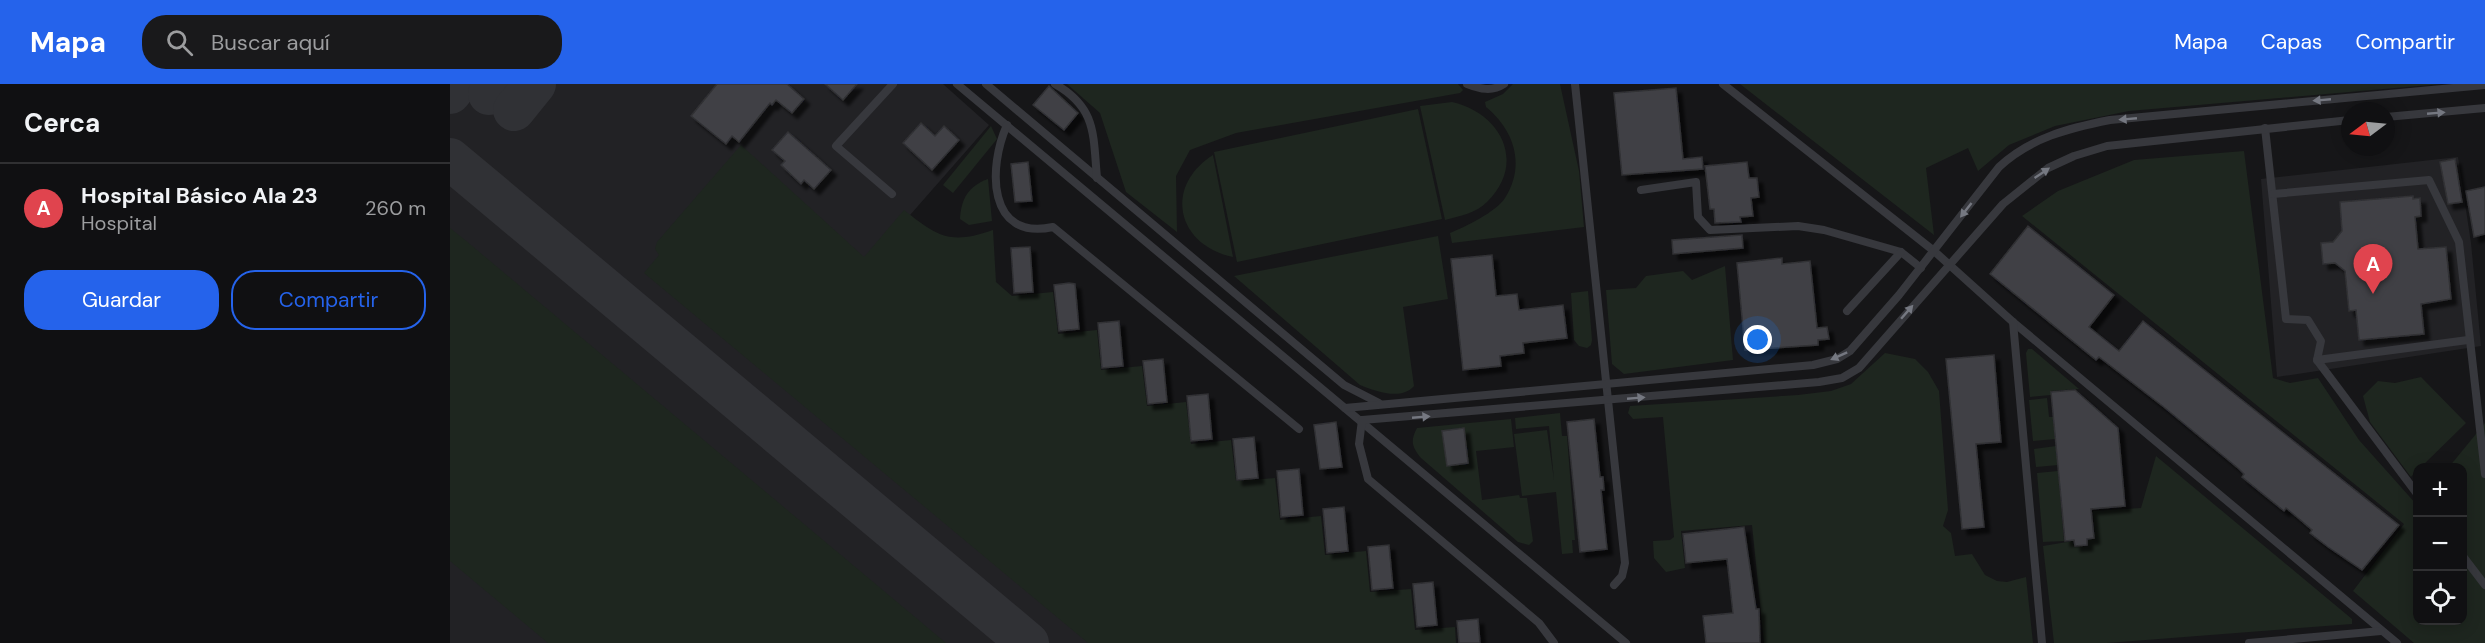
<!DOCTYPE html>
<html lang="es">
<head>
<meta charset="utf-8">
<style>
  :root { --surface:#101012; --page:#19191b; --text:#f1f3f6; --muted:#9c9d9f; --line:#303032; --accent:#2563eb }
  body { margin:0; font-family:"DM Sans",sans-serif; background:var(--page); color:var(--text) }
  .controls { position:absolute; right:18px; bottom:18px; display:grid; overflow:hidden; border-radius:12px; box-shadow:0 3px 15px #0003 }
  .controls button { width:54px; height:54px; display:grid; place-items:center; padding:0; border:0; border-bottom:2px solid var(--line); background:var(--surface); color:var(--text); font:30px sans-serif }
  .compass { position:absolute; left:1891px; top:18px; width:54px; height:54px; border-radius:50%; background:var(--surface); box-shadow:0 3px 15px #0003; rotate:254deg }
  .you { position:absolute; left:1308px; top:256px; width:21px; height:21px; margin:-15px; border:4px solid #fff; border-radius:50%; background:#1a73e8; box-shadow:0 0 0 9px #1a73e833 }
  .badge { display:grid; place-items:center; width:39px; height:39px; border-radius:50%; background:var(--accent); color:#fff; font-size:20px; font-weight:700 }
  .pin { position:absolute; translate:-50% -50px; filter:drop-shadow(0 2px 3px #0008) }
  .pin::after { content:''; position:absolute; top:32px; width:21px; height:18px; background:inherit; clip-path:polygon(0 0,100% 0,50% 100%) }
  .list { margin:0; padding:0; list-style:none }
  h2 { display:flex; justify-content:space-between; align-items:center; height:78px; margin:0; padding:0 24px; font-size:26px }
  h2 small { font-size:20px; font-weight:400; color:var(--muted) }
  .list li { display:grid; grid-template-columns:39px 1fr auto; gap:18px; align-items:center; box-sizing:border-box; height:90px; padding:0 24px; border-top:2px solid var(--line) }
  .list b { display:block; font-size:22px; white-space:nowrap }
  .list p { margin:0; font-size:20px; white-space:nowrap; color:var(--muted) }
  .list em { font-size:20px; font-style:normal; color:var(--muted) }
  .actions { display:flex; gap:12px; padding:18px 24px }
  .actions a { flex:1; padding:14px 0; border:2px solid var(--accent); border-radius:24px; text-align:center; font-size:21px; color:var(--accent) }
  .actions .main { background:var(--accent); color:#fff }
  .icon { flex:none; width:33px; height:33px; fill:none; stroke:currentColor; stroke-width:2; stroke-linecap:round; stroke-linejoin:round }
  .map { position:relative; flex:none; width:2035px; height:559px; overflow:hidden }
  header { display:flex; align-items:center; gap:36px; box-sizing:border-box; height:84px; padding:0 30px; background:var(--accent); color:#fff }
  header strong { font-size:28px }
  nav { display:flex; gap:33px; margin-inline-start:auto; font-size:21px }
  .search { width:420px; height:54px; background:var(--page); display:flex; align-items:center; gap:15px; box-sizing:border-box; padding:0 21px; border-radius:24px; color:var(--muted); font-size:22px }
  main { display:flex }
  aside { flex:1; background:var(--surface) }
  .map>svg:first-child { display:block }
  .built { fill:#222225 }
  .green { fill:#1e261f; fill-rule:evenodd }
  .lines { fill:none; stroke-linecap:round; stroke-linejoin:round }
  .taxiway { stroke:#303135; stroke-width:42 }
  .building { fill:#404145; stroke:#303034; stroke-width:1.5; filter:url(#shadow) }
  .lane { stroke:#37383d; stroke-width:8 }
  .oneway { fill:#757881 }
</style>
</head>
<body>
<header>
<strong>Mapa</strong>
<div class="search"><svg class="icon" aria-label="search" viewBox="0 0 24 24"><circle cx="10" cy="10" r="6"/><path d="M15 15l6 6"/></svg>Buscar aquí</div>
<nav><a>Mapa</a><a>Capas</a><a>Compartir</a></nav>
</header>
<main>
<aside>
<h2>Cerca<small></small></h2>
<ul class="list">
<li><span class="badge" style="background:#e0444e">A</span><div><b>Hospital Básico Ala 23</b><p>Hospital</p></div><em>260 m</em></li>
</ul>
<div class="actions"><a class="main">Guardar</a><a>Compartir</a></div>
</aside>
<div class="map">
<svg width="2035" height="559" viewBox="0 0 2035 559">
  <defs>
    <filter id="shadow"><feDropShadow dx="5.5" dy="5.5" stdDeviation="1.5" flood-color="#0009"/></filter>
  </defs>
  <rect width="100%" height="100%" fill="#161618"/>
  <g class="built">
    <polygon points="0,0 493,0 539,41 382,220 783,559 0,559"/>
    <polygon points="2008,73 2021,159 2031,262 1827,293 1811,95"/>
  </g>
  <g class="green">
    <polygon points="617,0 1008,0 1013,6 1010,9 786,49 740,66 726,92 727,148 676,108 650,29"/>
    <path d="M 1063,0 L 1110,0 L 1129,87 L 1134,143 L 1002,159 L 1000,149 C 1015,143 1046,128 1055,114 C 1076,81 1064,46 1036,23 L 1035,18 L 1053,10 Z"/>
    <polygon points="1290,0 1991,0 1679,27 1605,42 1559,61 1528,87 1518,64 1476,84 1484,151"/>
    <path d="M 1002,18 C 1051,29 1077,79 1037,118 C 1026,129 1010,132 995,136 L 970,22 Z"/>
    <polygon points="968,25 992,135 787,178 764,68"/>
    <polygon points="541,42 547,55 503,109 493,101"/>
    <path d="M 291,61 L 414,173 L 454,126 C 488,153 500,161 543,146 L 546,198 L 562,212 L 603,208 L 608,250 L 647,246 L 651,286 L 692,282 L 697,322 L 736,318 L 741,360 L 781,356 L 786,397 L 825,394 L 830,436 L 871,432 L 875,471 L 916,467 L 920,508 L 961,505 L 965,546 L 1005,543 L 1006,559 L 638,559 L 194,189 L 209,171 L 205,165 L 207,158 Z"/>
    <polygon points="1794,67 1823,294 1840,299 1868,294 1909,356 1967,421 1968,536 2012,536 2012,384 1999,383 2035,339 2035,559 1964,559 1903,507 1954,440 1572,132 1608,107 1684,76"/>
    <path d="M 763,71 L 783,173 C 727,161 713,103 763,71 Z"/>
    <path d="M 538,95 L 542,137 L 519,141 L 510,135 C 511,114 519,102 538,95 Z"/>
    <polygon points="0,144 15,156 496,559 98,559 0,477"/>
    <path d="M 988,152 L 998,215 L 953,223 L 964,302 C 951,317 925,307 910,301 L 784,192 Z"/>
    <polygon points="1275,182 1283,276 1174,290 1162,280 1156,206 1186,204 1196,192 1233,187 1242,196"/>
    <polygon points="1138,207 1142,256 1141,261 1137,264 1129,262 1124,256 1121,209"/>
    <polygon points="1578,265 1582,265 1629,305 1601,307 1601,311 1580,313 1576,269"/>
    <polygon points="1435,269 1465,275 1478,288 1489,307 1498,426 1493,442 1501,449 1505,472 1522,470 1535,491 1547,497 1557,498 1576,493 1583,559 1314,559 1302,441 1231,447 1235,484 1216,488 1204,474 1203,457 1220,456 1224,453 1213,333 1183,335 1178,329 1180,322 1348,311 1381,307 1401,300"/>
    <polygon points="1971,293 2016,339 1971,383 1968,384 1961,393 1920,338 1913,312 1928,297 1945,299"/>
    <polygon points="1597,314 1599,333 1603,333 1605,355 1583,357 1579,316"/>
    <polygon points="1110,329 1112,352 1117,352 1125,456 1122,456 1123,469 1112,470 1106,408 1072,412 1064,350 1097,346 1104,396 1099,342 1066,345 1065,334"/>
    <path d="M 1061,335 L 1064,363 L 1026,367 L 1032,416 L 1069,411 L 1070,414 L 1077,414 L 1083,457 L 1079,461 L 1068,458 L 971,374 C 962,363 960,357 967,344 ZM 1014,344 L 1018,379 L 997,382 L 992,347 Z"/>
    <polygon points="1606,362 1608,381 1586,383 1584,365"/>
    <polygon points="1706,372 1902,535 1902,540 1657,559 1604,559 1593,462 1623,457 1624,463 1638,462 1638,456 1645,455 1643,427 1691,424"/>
    <polygon points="1608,387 1614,457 1593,458 1587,389"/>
  </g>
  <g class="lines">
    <g class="taxiway">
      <polyline points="0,9 7,0"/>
      <polyline points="39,10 47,0"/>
      <polyline points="64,26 85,0"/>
      <polyline points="0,75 578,559"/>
    </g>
  </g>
  <g class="building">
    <polygon points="267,0 337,0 354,15 342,29 326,16 322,21 320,19 289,58 282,52 276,60 241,32"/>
    <polygon points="375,0 407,0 393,16"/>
    <polygon points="599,2 628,29 614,46 583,21"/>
    <polygon points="1226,4 1233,75 1252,73 1253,85 1172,91 1164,9"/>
    <polygon points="471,39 485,52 494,42 509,56 482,86 453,59"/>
    <polygon points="338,48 381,86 364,105 354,96 351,100 331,81 335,77 322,66"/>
    <polygon points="2005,75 2012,118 1998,120 1990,78"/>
    <polygon points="578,78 582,117 565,118 561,80"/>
    <polygon points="1297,78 1299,94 1307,94 1309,113 1301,114 1303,132 1290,133 1291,138 1265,139 1264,125 1260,125 1255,82"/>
    <polygon points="2035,103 2035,150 2024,153 2016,107"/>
    <polygon points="1963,112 1963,115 1970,114 1971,132 1965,133 1968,165 1996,163 2001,215 1971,220 1974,250 1909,256 1906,226 1899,227 1895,187 1885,179 1873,180 1871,159 1883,158 1892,147 1890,118"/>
    <polygon points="1578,142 1664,211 1639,243 1669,267 1693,237 1949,441 1912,486 1878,463 1860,449 1862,446 1848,434 1836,424 1834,427 1792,393 1794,390 1789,385 1715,324 1649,273 1646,276 1540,190"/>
    <polygon points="1292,151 1293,164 1223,170 1222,156"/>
    <polygon points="580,163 583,208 564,209 561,164"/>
    <polygon points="1042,171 1046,212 1067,210 1069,226 1113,221 1117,254 1073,259 1074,269 1050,272 1051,282 1013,286 1001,175"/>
    <polygon points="1332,174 1332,180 1360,177 1367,244 1377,243 1379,255 1368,256 1368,261 1295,266 1287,179"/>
    <polygon points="619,199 625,200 629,245 609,247 604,201"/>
    <polygon points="669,237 673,282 652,284 648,239"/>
    <polygon points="1544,271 1551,358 1526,360 1534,443 1512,445 1496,275"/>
    <polygon points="713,275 717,318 698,320 693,277"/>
    <polygon points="1625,306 1668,344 1675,422 1641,425 1644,454 1637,455 1637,461 1625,462 1624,456 1615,457 1601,308"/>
    <polygon points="758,310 762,355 741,357 737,312"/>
    <polygon points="1144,335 1150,393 1153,393 1154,406 1151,406 1157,465 1130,468 1117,338"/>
    <polygon points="886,338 892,383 870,385 864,341"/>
    <polygon points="1014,344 1018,379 997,382 992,347"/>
    <polygon points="804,353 808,394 787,396 783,355"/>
    <polygon points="849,385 853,431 831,433 827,387"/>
    <polygon points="894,423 898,467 877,469 873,425"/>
    <polygon points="1294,443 1306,525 1309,525 1310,559 1256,559 1253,532 1283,529 1277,475 1236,479 1233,450"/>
    <polygon points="939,461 943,504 922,506 918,463"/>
    <polygon points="983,498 987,541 967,543 963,500"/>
    <polygon points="1028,535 1030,559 1009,559 1007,537"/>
  </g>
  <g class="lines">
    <g class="lane">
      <polyline points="507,0 1176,559"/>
      <polyline points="536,0 894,301 929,319"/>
      <path d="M 605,0 C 647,24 643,51 647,94"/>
      <path d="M 1017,0 C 1030,5 1042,8 1054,0"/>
      <polyline points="1125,0 1175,479 1172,492 1164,501"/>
      <polyline points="1273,0 1484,167 1563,238 1947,559"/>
      <polyline points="1936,33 2035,24"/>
      <path d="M 557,41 C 538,83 537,157 603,143 L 849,345"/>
      <polyline points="1815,44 1836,235 1858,236 1871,257 1867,276 1968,411"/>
      <polyline points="1191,106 1246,98 1248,133 1260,146 1348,142 1374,146 1451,168 1471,184"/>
      <polyline points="442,110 386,62 443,0"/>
      <polyline points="1823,110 1979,96 2009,158 2035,390"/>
      <polyline points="1397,227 1451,168"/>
      <polyline points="1563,238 1592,559"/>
      <polyline points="1867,276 2018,256"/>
      <path d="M 895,324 L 1363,281 L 1387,275 L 1400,267 L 1449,211 L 1549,83 C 1580,54 1619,44 1660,36 L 2035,1"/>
      <polyline points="2012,471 2035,501"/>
      <polyline points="1104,559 1089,539 918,395 909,360 912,336 1369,298 1392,294 1409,284 1553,120 1598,84 1624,72 1657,62 1900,36"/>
      <polyline points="1799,559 1931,547"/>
    </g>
  </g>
  <defs><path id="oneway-solid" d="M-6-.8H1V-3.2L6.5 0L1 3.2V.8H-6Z" transform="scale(1.5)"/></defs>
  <g class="oneway">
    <use href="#oneway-solid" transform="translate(1872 16) rotate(175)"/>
    <use href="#oneway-solid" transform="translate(1986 29) rotate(-5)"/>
    <use href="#oneway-solid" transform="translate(1678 35) rotate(175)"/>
    <use href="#oneway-solid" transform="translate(1592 89) rotate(-34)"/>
    <use href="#oneway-solid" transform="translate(1516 126) rotate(128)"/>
    <use href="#oneway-solid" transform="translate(1457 228) rotate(-49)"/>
    <use href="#oneway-solid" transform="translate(1389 272) rotate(156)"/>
    <use href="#oneway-solid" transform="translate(1186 314) rotate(-5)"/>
    <use href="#oneway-solid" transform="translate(971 333) rotate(-5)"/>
  </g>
</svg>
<div class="controls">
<button>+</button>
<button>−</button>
<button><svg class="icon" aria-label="locate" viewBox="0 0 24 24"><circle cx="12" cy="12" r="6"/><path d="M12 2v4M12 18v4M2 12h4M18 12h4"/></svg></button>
</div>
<svg class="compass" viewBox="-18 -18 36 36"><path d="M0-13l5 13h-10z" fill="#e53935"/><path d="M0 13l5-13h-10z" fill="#9c9d9f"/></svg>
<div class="you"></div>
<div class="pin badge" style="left:1923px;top:210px;background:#e0444e">A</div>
</div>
</main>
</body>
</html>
